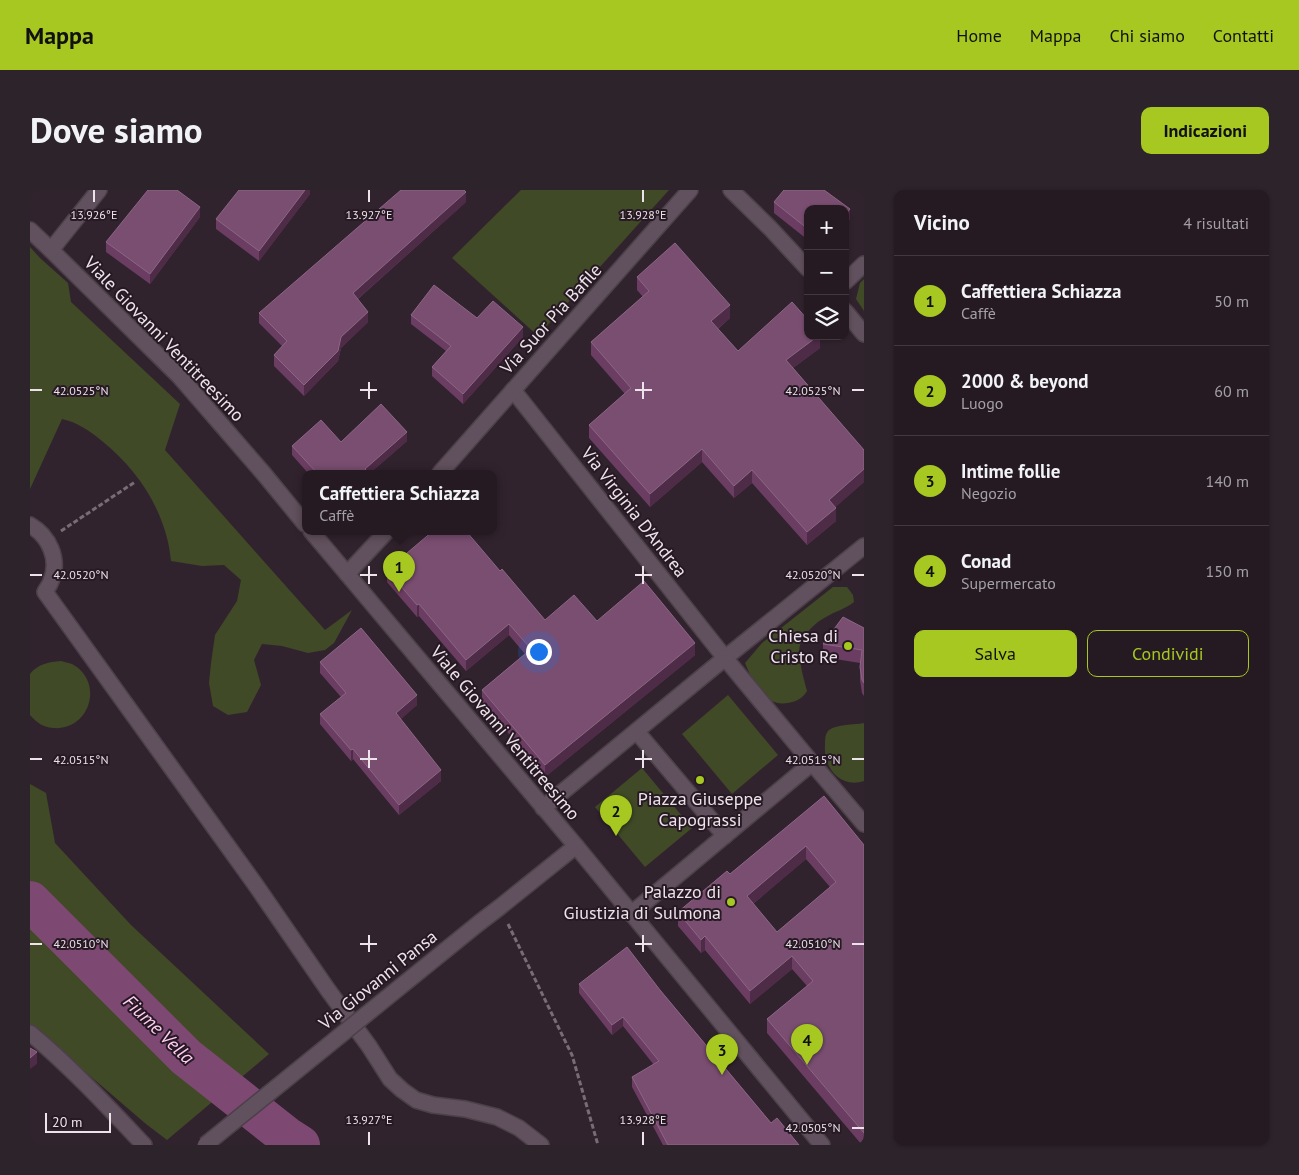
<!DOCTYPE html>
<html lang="it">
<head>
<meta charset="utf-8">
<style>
  :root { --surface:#251a22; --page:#2d232a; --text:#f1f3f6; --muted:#a3a1a5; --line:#423840; --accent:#a6c821 }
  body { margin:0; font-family:"PT Sans",sans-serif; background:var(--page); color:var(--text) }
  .controls { position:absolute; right:15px; top:15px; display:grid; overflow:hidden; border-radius:10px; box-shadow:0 1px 4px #0004 }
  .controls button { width:45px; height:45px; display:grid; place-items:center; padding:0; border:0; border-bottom:1px solid var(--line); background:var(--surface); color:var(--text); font:25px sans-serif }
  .scale { position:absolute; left:15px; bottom:12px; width:66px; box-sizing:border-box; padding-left:5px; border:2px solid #ede3ea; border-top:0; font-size:14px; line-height:18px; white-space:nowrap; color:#ede3ea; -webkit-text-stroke:4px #271924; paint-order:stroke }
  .you { position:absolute; left:508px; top:461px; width:18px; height:18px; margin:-12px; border:4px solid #fff; border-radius:50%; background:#1a73e8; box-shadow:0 0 0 8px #1a73e833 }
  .badge { display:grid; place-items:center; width:32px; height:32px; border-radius:50%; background:var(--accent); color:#111; font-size:16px; font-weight:700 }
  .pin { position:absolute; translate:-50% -41px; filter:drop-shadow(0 1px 2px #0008) }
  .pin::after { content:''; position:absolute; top:26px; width:18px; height:15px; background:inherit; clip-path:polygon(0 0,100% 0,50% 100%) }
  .popup { position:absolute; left:272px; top:280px; width:195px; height:65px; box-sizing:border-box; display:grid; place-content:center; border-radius:10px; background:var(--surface); filter:drop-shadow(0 1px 4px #0005); font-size:16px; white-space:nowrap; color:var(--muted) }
  .popup b { font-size:19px; color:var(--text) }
  .popup::after { content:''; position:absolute; left:50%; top:100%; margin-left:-10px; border:10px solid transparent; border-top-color:var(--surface) }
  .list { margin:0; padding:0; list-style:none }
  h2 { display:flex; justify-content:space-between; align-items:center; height:65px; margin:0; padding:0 20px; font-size:21px }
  h2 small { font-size:16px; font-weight:400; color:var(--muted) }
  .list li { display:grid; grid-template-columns:32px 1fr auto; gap:15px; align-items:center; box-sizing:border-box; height:90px; padding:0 20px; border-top:1px solid var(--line) }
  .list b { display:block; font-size:19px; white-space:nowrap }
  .list p { margin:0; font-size:16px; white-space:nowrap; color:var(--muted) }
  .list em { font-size:16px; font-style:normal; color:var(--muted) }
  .actions { display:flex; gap:10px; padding:15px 20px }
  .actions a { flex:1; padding:11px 0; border:1px solid var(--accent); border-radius:10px; text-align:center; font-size:18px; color:var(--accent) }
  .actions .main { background:var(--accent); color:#111 }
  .icon { flex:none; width:28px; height:28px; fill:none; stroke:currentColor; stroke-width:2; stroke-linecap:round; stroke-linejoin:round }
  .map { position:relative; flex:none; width:834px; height:955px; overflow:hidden; border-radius:10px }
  header { display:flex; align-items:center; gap:30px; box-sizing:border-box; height:70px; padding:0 25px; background:var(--accent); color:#111 }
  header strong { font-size:24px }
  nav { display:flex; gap:28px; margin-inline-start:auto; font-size:18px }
  .intro { display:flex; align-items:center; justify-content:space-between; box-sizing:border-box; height:120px; padding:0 30px }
  h1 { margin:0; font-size:35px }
  .button { padding:12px 22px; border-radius:10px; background:var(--accent); color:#111; font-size:18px; font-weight:700 }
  main { display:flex; gap:30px; padding:0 30px }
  aside { flex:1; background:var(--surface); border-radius:10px; box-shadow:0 1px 4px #0004 }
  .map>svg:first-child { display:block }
  .green { fill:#404a26 }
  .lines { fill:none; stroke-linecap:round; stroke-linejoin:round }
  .river { stroke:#7d4972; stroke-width:40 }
  .minor-casing { stroke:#4c4049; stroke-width:18 }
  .path { stroke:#796c76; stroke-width:3; stroke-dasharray:5 2.5; stroke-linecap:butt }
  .minor { stroke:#61505d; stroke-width:15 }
  .minor-bridge-casing { stroke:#4c4049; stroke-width:18; stroke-linecap:butt }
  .minor-bridge { stroke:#61505d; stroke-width:15 }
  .wall { fill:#6c3d62; fill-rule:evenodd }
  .shaded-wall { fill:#4e2b47 }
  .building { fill:#7a4e71; stroke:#8c6684; fill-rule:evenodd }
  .ticks { fill:none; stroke:#ede3ea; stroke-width:2 }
  .poi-dot { fill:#a6c821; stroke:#271924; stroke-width:2 }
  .labels { text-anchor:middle; stroke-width:4; stroke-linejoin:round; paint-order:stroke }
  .street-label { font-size:18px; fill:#ede3ea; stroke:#271924 }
  .poi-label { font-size:18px; fill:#ede3ea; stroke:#271924; text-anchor:end }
  .water-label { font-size:19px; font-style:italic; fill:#ffcef3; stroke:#271924 }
  .ticks-label { font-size:12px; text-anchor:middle; fill:#ede3ea; stroke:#271924; stroke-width:4; stroke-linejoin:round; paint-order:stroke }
</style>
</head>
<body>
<header>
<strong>Mappa</strong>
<nav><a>Home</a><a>Mappa</a><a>Chi siamo</a><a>Contatti</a></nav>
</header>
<div class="intro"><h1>Dove siamo</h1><a class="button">Indicazioni</a></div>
<main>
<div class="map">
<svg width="834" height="955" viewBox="0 0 834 955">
  <rect width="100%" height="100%" fill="#31232e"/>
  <g class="green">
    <polygon points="491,0 639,0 508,146 422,68"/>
    <path d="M 0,57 L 10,68 L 38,93 L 41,112 L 150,214 L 135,260 L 295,440 L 322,420 L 304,453 L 295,460 L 278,463 L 252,456 L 232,454 L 224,470 L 231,495 L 217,522 L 198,525 L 183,516 L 179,493 L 181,473 L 185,445 L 207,411 L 211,390 L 194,375 L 172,376 L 141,371 C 140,363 139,355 137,348 C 127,309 103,276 72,251 C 60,241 47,232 32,229 L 0,299 Z"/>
    <polygon points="834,89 834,121 826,109 830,93"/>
    <path d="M 803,397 L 817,397 L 823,405 L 824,412 C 815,419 806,421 796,427 C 786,432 774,443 770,455 C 767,465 774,490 777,501 C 772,509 767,511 758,513 C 733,517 723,492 715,473 L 732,453 Z"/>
    <path d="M 31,471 C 34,472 39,473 42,474 C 75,492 60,541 23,538 C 13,537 7,533 0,525 L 0,484 C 8,474 18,472 31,471 Z"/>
    <polygon points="698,505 748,565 702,604 652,544"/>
    <path d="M 834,533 L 834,591 C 810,599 793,577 795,555 C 795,549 795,544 799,540 C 807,534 824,535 834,533 Z"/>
    <polygon points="612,578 662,638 615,677 565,617"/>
    <polygon points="0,594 16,603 25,653 101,735 239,864 137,950 116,934 52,879 0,839"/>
  </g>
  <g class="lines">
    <polyline class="river" points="0,711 156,867 256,946 270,955"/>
    <g class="minor-casing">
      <g id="minor">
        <polyline points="701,0 740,38 778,79"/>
        <polyline points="0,40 21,60 150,187 234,284 275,334"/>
        <polyline points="21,60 69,0"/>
        <polyline points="815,92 834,74"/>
        <polyline points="815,121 834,144"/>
        <polyline points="483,200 695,468 834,356"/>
        <polyline points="410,283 660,0"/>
        <path d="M 0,335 C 19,346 30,369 21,391 C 20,395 17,398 15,402 L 225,694 L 298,800 L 339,856 L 360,889 L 372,900 L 386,910 L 403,915 L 435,919 L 467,927 L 489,938 L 511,955"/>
        <polyline points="281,341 546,656 792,955"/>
        <polyline points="317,384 357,341"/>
        <polyline points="607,542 695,646"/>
        <polyline points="782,573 834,634"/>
        <polyline points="513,618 695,468 782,573 601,724"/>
        <polyline points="449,733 470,717 546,656"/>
        <path d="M 0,843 C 41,877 78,917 114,955"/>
      </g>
    </g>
    <g class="path">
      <polyline points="31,341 105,292"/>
      <polyline points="478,734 542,865 568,955"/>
    </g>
    <use href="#minor" class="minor"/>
    <g class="minor-bridge-casing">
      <polyline id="minor-bridge" points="175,955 449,733"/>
    </g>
    <use href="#minor-bridge" class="minor-bridge"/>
  </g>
  <g class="wall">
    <polygon points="280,0 280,4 229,71 186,39 186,29"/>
    <polygon points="754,0 794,0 820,19 820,29 815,35 815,19 778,19 778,50 744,23 744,12"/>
    <polygon points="436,12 328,109 338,132 311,158 308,171 274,206 244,176 244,165 252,156 229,133 229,123"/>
    <polygon points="170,27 120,94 76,62 76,52"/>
    <polygon points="607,87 700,128 688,139 708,161 790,146 790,158 763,178 834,260 834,292 805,317 806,331 777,355 722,293 704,308 672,272 620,317 559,248 559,235 595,204 561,165 561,152 613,107 607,100"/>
    <polygon points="381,125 447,128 493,147 433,214 402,186 402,177 416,161 381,134"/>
    <polygon points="377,251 340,283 278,283 262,265 262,256 311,252"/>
    <polygon points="357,380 470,381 515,430 567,431 665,465 515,587 452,512 452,500 495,464 479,445 436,481 389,426 387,427 357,392"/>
    <polygon points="834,438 834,506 832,503 830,490 830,473 793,467 793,454"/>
    <polygon points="290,472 387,515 370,529 411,591 369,625 323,569 321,571 290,534 290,524 311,507 290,483"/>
    <path d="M 794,606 L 834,655 L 834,955 L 832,955 L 737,843 L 737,829 L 777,796 L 762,779 L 720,814 L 675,760 L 671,763 L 648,736 L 648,722 L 700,684 ZM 776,669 L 800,697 L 747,742 L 723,714 Z"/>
    <polygon points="549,794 630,800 741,933 769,955 633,955 602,897 602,887 624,875 593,836 582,845 549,803"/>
  </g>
  <g class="shaded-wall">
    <polygon points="275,0 280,0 280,4 229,71 229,61"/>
    <polygon points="436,2 436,12 323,113 323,103"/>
    <polygon points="170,17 170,27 120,94 120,84"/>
    <polygon points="820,19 820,29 815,35 815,25"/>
    <polygon points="700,115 700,128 681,144 681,131"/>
    <polygon points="338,122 338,132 311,158 308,171 274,206 274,195 311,147"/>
    <polygon points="493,137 493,147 433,214 433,204"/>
    <polygon points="788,146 790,146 790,158 756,183 756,170"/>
    <polygon points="377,242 377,251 340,283 335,283 335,279"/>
    <polygon points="672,259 672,272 620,317 620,304"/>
    <polygon points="834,279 834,292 799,323 799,310"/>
    <polygon points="722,280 722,293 704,308 704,296"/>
    <polygon points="806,318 806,331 777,355 777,342"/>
    <polygon points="389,414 389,426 387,427 387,415"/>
    <polygon points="479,434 479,445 436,481 436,470"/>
    <polygon points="665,453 665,465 515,587 515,575"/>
    <polygon points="387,505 387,515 366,534 366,523"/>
    <polygon points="323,559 323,569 321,571 321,560"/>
    <polygon points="411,580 411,591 369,625 369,615"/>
    <polygon points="776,656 776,669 717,719 717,706"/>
    <polygon points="675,746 675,760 671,763 671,750"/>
    <polygon points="762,766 762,779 720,814 720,801"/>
    <polygon points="593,827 593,836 582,845 582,835"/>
    <polygon points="7,862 7,874 0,879 0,868"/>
  </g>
  <g class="building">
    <polygon points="118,0 147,0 170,17 120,84 76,52"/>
    <polygon points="209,0 275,0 229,61 186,29"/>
    <polygon points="371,0 434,0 436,2 323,103 338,122 311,147 308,161 274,195 244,165 257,151 229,123"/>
    <polygon points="754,0 794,0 820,19 815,25 815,19 778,19 778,39 744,12"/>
    <polygon points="645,53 700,115 681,131 708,161 762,112 778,130 778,146 788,146 756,170 834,260 834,279 799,310 806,318 777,342 722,280 704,296 672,259 620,304 559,235 601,198 561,152 619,101 607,87"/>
    <polygon points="404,95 447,128 463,111 493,137 433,204 402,177 421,156 381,125"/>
    <polygon points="351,214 377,242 335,279 339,283 287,283 262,256 291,230 311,252"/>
    <polygon points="403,341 436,341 470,381 472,379 515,430 544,405 567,431 614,391 665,453 515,575 452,500 501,459 479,434 436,470 389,414 387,415 357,380"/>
    <polygon points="813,427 834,438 834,493 832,490 830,477 832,460 793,454"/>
    <polygon points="331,438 387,505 366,523 411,580 369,615 323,559 321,560 290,524 316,503 290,472"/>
    <path d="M 794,606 L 834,655 L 834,943 L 737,829 L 783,791 L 762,766 L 720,801 L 675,746 L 671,750 L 648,722 L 697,681 L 700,684 ZM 776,656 L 806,692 L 747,742 L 717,706 Z"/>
    <polygon points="597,757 630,800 741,933 747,928 769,955 638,955 602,887 629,871 593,827 582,835 549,794"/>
    <polygon points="0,858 7,862 0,868"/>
  </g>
  <path class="ticks" d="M 64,0 L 64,12M 339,0 L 339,12M 613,0 L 613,12M 339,192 L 339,209M 613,192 L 613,209M 0,200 L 12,200M 330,200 L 347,200M 605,200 L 622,200M 822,200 L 834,200M 339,376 L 339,394M 613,376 L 613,394M 0,385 L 12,385M 330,385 L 347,385M 605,385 L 622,385M 822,385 L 834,385M 339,560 L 339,578M 613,560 L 613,578M 0,569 L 12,569M 330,569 L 347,569M 605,569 L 622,569M 822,569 L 834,569M 339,745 L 339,762M 613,745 L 613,762M 0,754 L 12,754M 330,754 L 347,754M 605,754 L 622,754M 822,754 L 834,754M 822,938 L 834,938M 339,942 L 339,955M 613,942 L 613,955"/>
  <g class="poi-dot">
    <circle cx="818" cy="456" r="5"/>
    <circle cx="670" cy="590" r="5"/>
    <circle cx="701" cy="712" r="5"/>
  </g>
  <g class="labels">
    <g class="street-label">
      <text transform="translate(521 129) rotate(-48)" y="6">Via Suor Pia Bafile</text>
      <text transform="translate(134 149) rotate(46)" y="6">Viale Giovanni Ventitreesimo</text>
      <text transform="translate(604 322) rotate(52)" y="6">Via Virginia D'Andrea</text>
      <text transform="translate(475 543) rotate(50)" y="6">Viale Giovanni Ventitreesimo</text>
      <text transform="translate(348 790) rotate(-39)" y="6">Via Giovanni Pansa</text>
    </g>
    <g class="poi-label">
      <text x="808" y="452">Chiesa di<tspan x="808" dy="21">Cristo Re</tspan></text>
      <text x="670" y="615" text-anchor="middle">Piazza Giuseppe<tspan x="670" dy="21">Capograssi</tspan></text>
      <text x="691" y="708">Palazzo di<tspan x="691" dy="21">Giustizia di Sulmona</tspan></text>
    </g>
    <g class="water-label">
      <text transform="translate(129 839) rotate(44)" y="7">Fiume Vella</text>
    </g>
  </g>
  <g class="ticks-label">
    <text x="64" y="29">13.926°E</text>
    <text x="339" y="29">13.927°E</text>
    <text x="613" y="29">13.928°E</text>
    <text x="51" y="205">42.0525°N</text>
    <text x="783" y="205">42.0525°N</text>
    <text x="51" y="389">42.0520°N</text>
    <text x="783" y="389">42.0520°N</text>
    <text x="51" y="574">42.0515°N</text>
    <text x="783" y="574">42.0515°N</text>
    <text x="51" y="758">42.0510°N</text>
    <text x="783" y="758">42.0510°N</text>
    <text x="339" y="934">13.927°E</text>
    <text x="613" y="934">13.928°E</text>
    <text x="783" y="942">42.0505°N</text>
  </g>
</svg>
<div class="controls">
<button>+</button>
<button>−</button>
<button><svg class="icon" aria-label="layers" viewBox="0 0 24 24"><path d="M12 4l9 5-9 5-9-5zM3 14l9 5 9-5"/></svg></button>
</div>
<div class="scale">20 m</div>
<div class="you"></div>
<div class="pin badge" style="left:369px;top:402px">1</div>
<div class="popup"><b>Caffettiera Schiazza</b>Caffè</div>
<div class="pin badge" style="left:586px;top:646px">2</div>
<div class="pin badge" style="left:692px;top:885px">3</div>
<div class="pin badge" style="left:777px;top:875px">4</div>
</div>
<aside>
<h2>Vicino<small>4 risultati</small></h2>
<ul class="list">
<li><span class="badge">1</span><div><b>Caffettiera Schiazza</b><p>Caffè</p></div><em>50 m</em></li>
<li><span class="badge">2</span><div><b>2000 &amp; beyond</b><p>Luogo</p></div><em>60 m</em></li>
<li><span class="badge">3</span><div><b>Intime follie</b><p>Negozio</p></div><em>140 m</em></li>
<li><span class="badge">4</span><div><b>Conad</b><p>Supermercato</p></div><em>150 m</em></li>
</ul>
<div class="actions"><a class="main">Salva</a><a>Condividi</a></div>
</aside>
</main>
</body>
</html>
